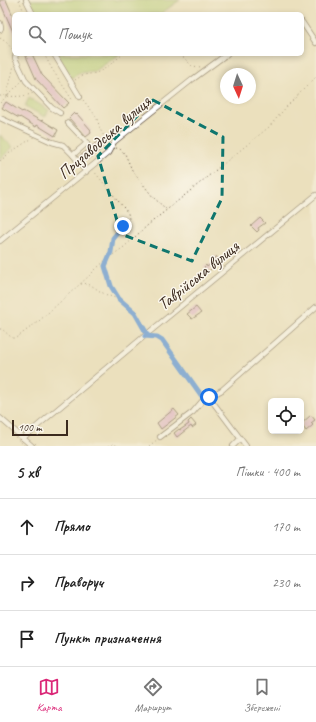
<!DOCTYPE html>
<html lang="uk">
<head>
<meta charset="utf-8">
<style>
  :root { --surface:#fff; --page:#f6f6f6; --text:#222; --muted:#767676; --line:#e0e0e0; --accent:#db2777 }
  body { margin:0; font-family:Caveat,sans-serif; background:var(--page); color:var(--text) }
  .controls { position:absolute; right:12px; bottom:12px; display:grid; overflow:hidden; border-radius:6px; box-shadow:0 2px 6px #0003 }
  .controls button { width:36px; height:36px; display:grid; place-items:center; padding:0; border:0; border-bottom:1px solid var(--line); background:var(--surface); color:var(--text); font:20px sans-serif }
  .compass { position:absolute; left:220px; top:68px; width:36px; height:36px; border-radius:50%; background:var(--surface); box-shadow:0 2px 6px #0003; rotate:176deg }
  .scale { position:absolute; left:12px; bottom:10px; width:56px; box-sizing:border-box; padding-left:4px; border:2px solid #3b2a1e; border-top:0; font-size:11px; line-height:14px; white-space:nowrap; color:#3b2a1e; -webkit-text-stroke:3px #fbf7ec; paint-order:stroke }
  .stop { position:absolute; width:12px; height:12px; margin:-9px; border:3px solid #1a73e8; border-radius:50%; background:#fff }
  .stop.end { background:#1a73e8; border-color:#fff; box-shadow:0 1px 4px #0008 }
  .list { margin:0; padding:0; list-style:none }
  h2 { display:flex; justify-content:space-between; align-items:center; height:52px; margin:0; padding:0 16px; font-size:17px }
  h2 small { font-size:13px; font-weight:400; color:var(--muted) }
  .list li { display:grid; grid-template-columns:26px 1fr auto; gap:12px; align-items:center; box-sizing:border-box; height:56px; padding:0 16px; border-top:1px solid var(--line) }
  .list b { display:block; font-size:15px; white-space:nowrap }
  .list em { font-size:13px; font-style:normal; color:var(--muted) }
  .icon { flex:none; width:22px; height:22px; fill:none; stroke:currentColor; stroke-width:2; stroke-linecap:round; stroke-linejoin:round }
  .map { position:relative; flex:none; width:316px; height:446px; overflow:hidden }
  .search { position:absolute; background:var(--surface); box-shadow:0 2px 6px #0003; left:12px; right:12px; top:12px; height:44px; display:flex; align-items:center; gap:10px; box-sizing:border-box; padding:0 14px; border-radius:6px; color:var(--muted); font-size:15px }
  .sheet { height:220px; background:var(--surface) }
  nav { display:flex; justify-content:space-around; align-items:center; box-sizing:border-box; height:56px; border-top:1px solid var(--line); background:var(--surface); font-size:11px; color:var(--muted) }
  nav a { display:grid; justify-items:center; gap:2px }
  nav .on { color:var(--accent) }
  .map>svg:first-child { display:block }
  .green { fill:#b0cd74; stroke:#767c49 }
  .building { fill:#d898cb }
  .lines { fill:none; stroke-linecap:round; stroke-linejoin:round }
  .minor-casing { stroke:#554536; stroke-width:6 }
  .path { stroke:#554536; stroke-width:1; stroke-dasharray:1 3; stroke-linecap:butt }
  .minor { stroke:#fff; stroke-width:4.5 }
  .route { stroke:#1a73e8; stroke-width:5 }
  .marked { fill:none; stroke:#0f766e; stroke-width:3; stroke-dasharray:8 5; stroke-linejoin:round }
  .labels { text-anchor:middle; stroke-width:3; stroke-linejoin:round; paint-order:stroke }
  .street-label { font-size:17px; fill:#3b2a1e; stroke:#fbf7ec }
</style>
</head>
<body>
<div class="map">
<svg width="316" height="446" viewBox="0 0 316 446">
  <rect width="100%" height="100%" fill="#fbf7ec"/>
  <filter id="ink" filterUnits="userSpaceOnUse"><feTurbulence type="fractalNoise" baseFrequency=".025" numOctaves="2"/><feDisplacementMap in="SourceGraphic" scale="8" xChannelSelector="R" yChannelSelector="G"/><feConvolveMatrix kernelMatrix="1 2 1 2 8 2 1 2 1" color-interpolation-filters="sRGB"/></filter>
  <filter id="wash" filterUnits="userSpaceOnUse"><feTurbulence type="fractalNoise" baseFrequency=".012" numOctaves="4" result="noise"/><feDisplacementMap in="SourceGraphic" scale="16" xChannelSelector="R" yChannelSelector="G"/><feGaussianBlur stdDeviation="0.9" result="paint"/><feColorMatrix in="noise" values="0 0 0 0 0 0 0 0 0 0 0 0 0 0 0 0 0 1.4 0 .05"/><feComposite in="paint" operator="in"/></filter>
  <g filter="url(#wash)">
    <rect width="100%" height="100%" fill="#ebe0bd"/>
    <g class="green">
      <polygon points="28,0 180,0 160,14 35,14"/>
      <polygon points="57,54 120,54 95,71 80,73 70,79"/>
      <polygon points="29,98 49,110 45,117 25,106"/>
      <polygon points="0,135 13,147 0,159"/>
    </g>
    <g id="blocks">
      <g class="building">
        <polygon points="0,0 6,0 14,18 14,34 0,2"/>
        <polygon points="25,54 32,54 42,75 69,103 63,108 36,79"/>
        <polygon points="6,102 22,112 23,111 41,121 42,120 58,130 55,136 37,125 36,127 20,117 19,118 2,108"/>
        <polygon points="74,113 76,115 77,114 91,130 90,131 91,133 86,137 69,118"/>
        <polygon points="99,140 102,145 101,146 102,148 86,161 85,160 83,161 79,157"/>
        <polygon points="260,218 265,223 258,228 259,230 257,232 251,226"/>
        <polygon points="216,256 221,262 207,272 204,267 206,265 207,267 215,260 214,258"/>
        <polygon points="196,307 201,313 192,319 187,314"/>
        <polygon points="174,409 179,415 161,429 157,423"/>
        <polygon points="311,415 315,420 311,423 313,425 306,431 301,424"/>
        <polygon points="191,419 196,425 192,428 191,426 177,437 174,433 179,429 180,430 189,424 188,422"/>
      </g>
    </g>
  </g>
  <g filter="url(#ink)">
    <use href="#blocks" fill-opacity="0" stroke="#554536" stroke-width="1"/>
    <g class="lines">
      <g class="minor-casing">
        <g id="minor">
          <polyline points="26,0 33,14"/>
          <polyline points="302,22 316,43"/>
          <polyline points="0,23 1,28 0,30"/>
          <polyline points="16,54 15,58 26,81 52,108 60,113"/>
          <polyline points="54,54 80,97"/>
          <polyline points="0,118 52,142 63,145 73,155 86,172"/>
          <polyline points="68,123 87,143 73,155"/>
          <polyline points="0,241 108,153 114,142 193,79 227,54"/>
          <polyline points="209,397 246,446"/>
          <polyline points="0,418 32,446"/>
          <polyline points="160,437 193,412 204,399 209,397 222,390 316,307"/>
          <polyline points="23,438 147,334 316,195"/>
          <polyline points="233,446 240,439"/>
        </g>
      </g>
      <g class="path">
        <polyline points="19,0 25,14"/>
        <polyline points="0,38 6,42 14,51"/>
        <polyline points="44,54 52,69 73,101"/>
        <polyline points="180,54 192,66 201,67"/>
        <polyline points="75,80 83,75 96,73 106,68 123,54"/>
        <path d="M 0,96 C 11,96 23,98 33,93"/>
        <polyline points="7,96 14,65"/>
        <polyline points="83,100 96,116 101,131 108,143"/>
        <polyline points="0,103 21,82"/>
        <polyline points="116,148 120,149 125,154 132,170 153,197 166,209"/>
        <polyline points="0,161 11,152 34,137"/>
        <path d="M 93,170 L 128,213 L 129,219 L 127,222 C 122,227 114,234 113,240 C 111,246 111,251 109,257"/>
        <path d="M 81,284 C 91,282 96,290 105,294 C 109,296 113,297 118,299"/>
        <polyline points="0,329 2,329 12,338 16,338 39,321 89,276 97,268 107,259"/>
        <polyline points="145,330 135,313 119,299 111,286 105,266 108,258 124,247 148,225 269,127 288,105 316,77"/>
        <polyline points="152,336 157,337 162,340 201,395"/>
        <polyline points="12,434 25,446"/>
        <polyline points="35,443 38,446"/>
        <polyline points="108,446 113,444 118,446"/>
        <polyline points="149,446 158,439"/>
      </g>
      <use href="#minor" class="minor"/>
    </g>
  </g>
  <g class="lines" filter="url(#ink)">
    <polyline class="route" points="123,226 113,238 111,252 105,266 111,286 119,299 135,313 147,334 145,336 157,337 162,340 204,399 209,397"/>
  </g>
  <path d="M0 0H316V446H0ZM 153,100 L 223,137 L 222,198 L 192,261 L 121,234 L 98,156 Z" fill="#ebe0bd" fill-opacity=".55" fill-rule="evenodd"/>
  <path class="marked" d="M 153,100 L 223,137 L 222,198 L 192,261 L 121,234 L 98,156 Z"/>
  <g class="labels">
    <g class="street-label">
      <text transform="translate(104 137) rotate(-41)" y="6">Призаводська вулиця</text>
      <text transform="translate(198 275) rotate(-39)" y="6">Таврійська вулиця</text>
    </g>
  </g>
</svg>
<div class="controls">
<button><svg class="icon" aria-label="locate" viewBox="0 0 24 24"><circle cx="12" cy="12" r="6"/><path d="M12 2v4M12 18v4M2 12h4M18 12h4"/></svg></button>
</div>
<svg class="compass" viewBox="-18 -18 36 36"><path d="M0-13l5 13h-10z" fill="#e53935"/><path d="M0 13l5-13h-10z" fill="#767676"/></svg>
<div class="scale">100 m</div>
<div class="stop" style="left:209px;top:397px"></div>
<div class="stop end" style="left:123px;top:226px"></div>
<div class="search"><svg class="icon" aria-label="search" viewBox="0 0 24 24"><circle cx="10" cy="10" r="6"/><path d="M15 15l6 6"/></svg>Пошук</div>
</div>
<section class="sheet">
<h2>5 хв<small>Пішки · 400 m</small></h2>
<ul class="list">
<li><svg class="icon" aria-label="ahead" viewBox="0 0 24 24"><path d="M12 20V5M6 11l6-6 6 6"/></svg><div><b>Прямо</b></div><em>170 m</em></li>
<li><svg class="icon" aria-label="right" viewBox="0 0 24 24"><path d="M7 20v-9h11M14 6l5 5-5 5"/></svg><div><b>Праворуч</b></div><em>230 m</em></li>
<li><svg class="icon" aria-label="arrive" viewBox="0 0 24 24"><path d="M6 21V4h12l-3 4 3 4H6"/></svg><div><b>Пункт призначення</b></div></li>
</ul>
</section>
<nav>
<a class="on"><svg class="icon" aria-label="map" viewBox="0 0 24 24"><path d="M3 6l6-2 6 2 6-2v14l-6 2-6-2-6 2zM9 4v14M15 6v14"/></svg>Карта</a>
<a><svg class="icon" aria-label="directions" viewBox="0 0 24 24"><path d="M12 3l9 9-9 9-9-9zM9 14v-3h6M13 9l2 2-2 2"/></svg>Маршрут</a>
<a><svg class="icon" aria-label="saved" viewBox="0 0 24 24"><path d="M7 4h10v16l-5-4-5 4z"/></svg>Збережені</a>
</nav>
</body>
</html>
